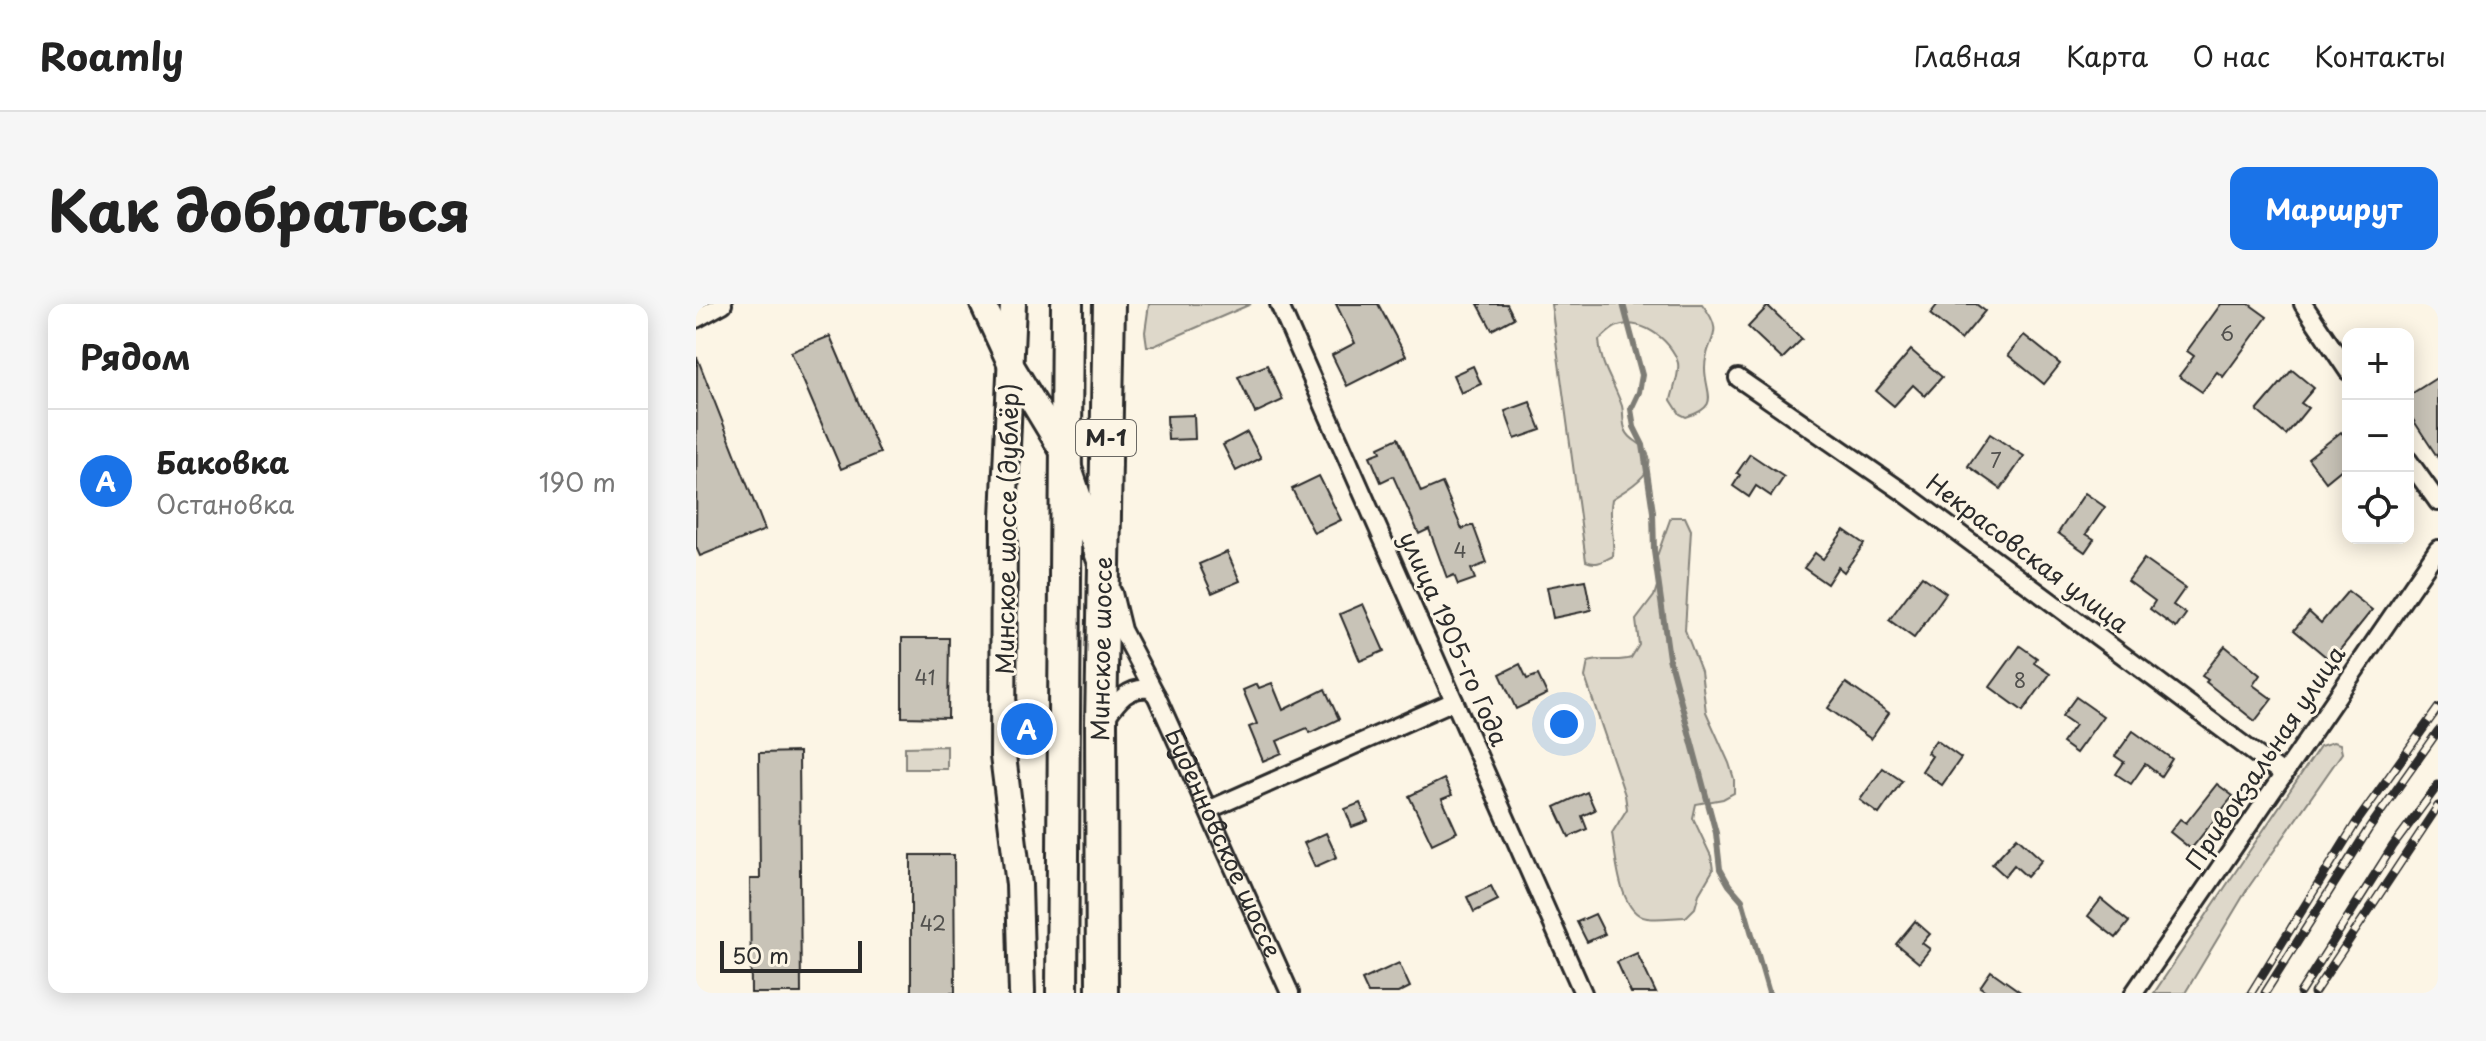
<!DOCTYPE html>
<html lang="ru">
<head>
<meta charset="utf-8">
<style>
  :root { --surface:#fff; --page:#f6f6f6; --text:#222; --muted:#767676; --line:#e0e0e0; --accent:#1a73e8 }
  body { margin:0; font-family:"Playpen Sans",sans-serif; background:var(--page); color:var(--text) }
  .controls { position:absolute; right:24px; top:24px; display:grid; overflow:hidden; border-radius:16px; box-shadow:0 4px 20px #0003 }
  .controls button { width:72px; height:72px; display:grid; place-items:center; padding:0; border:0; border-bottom:2px solid var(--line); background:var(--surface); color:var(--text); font:40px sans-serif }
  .scale { position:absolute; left:24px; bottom:20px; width:142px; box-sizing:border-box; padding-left:8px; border:4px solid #2b2b2b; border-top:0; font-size:22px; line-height:28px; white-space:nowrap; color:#2b2b2b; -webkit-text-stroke:6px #fcf5e5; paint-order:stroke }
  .you { position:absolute; left:868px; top:420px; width:28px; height:28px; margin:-20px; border:6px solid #fff; border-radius:50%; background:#1a73e8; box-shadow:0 0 0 12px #1a73e833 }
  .badge { display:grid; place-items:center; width:52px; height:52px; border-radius:50%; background:var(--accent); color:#fff; font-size:26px; font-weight:700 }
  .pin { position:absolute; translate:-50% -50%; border:4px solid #fff; box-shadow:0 2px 8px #0006 }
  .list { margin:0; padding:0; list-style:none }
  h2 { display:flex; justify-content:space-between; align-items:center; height:104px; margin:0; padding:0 32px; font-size:34px }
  h2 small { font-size:26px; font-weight:400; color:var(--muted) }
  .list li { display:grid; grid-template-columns:52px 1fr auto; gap:24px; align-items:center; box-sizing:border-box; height:144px; padding:0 32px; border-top:2px solid var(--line) }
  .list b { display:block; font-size:30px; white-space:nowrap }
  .list p { margin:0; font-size:26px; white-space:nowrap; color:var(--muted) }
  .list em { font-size:26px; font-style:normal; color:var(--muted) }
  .icon { flex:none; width:44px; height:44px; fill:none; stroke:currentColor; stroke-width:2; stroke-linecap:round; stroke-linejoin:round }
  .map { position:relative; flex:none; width:1742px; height:689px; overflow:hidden; border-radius:16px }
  header { display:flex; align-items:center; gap:48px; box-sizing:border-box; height:112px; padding:0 40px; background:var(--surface); border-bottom:2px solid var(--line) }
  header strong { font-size:38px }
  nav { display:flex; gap:44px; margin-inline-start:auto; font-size:28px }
  .intro { display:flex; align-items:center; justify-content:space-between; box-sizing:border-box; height:192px; padding:0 48px }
  h1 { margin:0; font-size:56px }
  .button { padding:20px 36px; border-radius:16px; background:var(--accent); color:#fff; font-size:28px; font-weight:700 }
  main { display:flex; gap:48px; padding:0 48px }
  aside { flex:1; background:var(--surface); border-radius:16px; box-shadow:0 4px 20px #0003 }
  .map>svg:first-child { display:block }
  .green { fill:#ded8ca; stroke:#84827a; stroke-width:2 }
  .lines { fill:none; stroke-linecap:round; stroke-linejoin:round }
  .stream { stroke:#7d7b74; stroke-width:6 }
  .building { fill:#c8c3b7; stroke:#2b2b2b; stroke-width:2 }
  .street-casing { stroke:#2b2b2b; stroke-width:22 }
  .secondary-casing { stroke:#2b2b2b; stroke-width:30 }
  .highway-casing { stroke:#2b2b2b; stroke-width:36 }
  .street { stroke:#fcf5e5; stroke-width:16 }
  .secondary { stroke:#fcf5e5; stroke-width:24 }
  .highway { stroke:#fcf5e5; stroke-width:30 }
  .rail-casing { stroke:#2b2b2b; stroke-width:9 }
  .rail { stroke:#fcf5e5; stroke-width:6; stroke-dasharray:18; stroke-linecap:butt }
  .labels { text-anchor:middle; stroke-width:6; stroke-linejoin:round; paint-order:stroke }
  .number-label { font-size:20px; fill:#52514e }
  .shield { fill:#fcf5e5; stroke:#6a6863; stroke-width:2 }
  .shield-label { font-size:22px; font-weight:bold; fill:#2b2b2b }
  .street-label { font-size:24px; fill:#2b2b2b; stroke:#fcf5e5 }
</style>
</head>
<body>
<header>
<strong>Roamly</strong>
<nav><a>Главная</a><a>Карта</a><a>О нас</a><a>Контакты</a></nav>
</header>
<div class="intro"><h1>Как добраться</h1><a class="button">Маршрут</a></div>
<main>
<aside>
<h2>Рядом<small></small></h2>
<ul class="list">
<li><span class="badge">A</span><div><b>Баковка</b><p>Остановка</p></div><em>190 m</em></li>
</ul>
</aside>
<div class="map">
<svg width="1742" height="689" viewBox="0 0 1742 689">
  <rect width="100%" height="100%" fill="#fcf5e5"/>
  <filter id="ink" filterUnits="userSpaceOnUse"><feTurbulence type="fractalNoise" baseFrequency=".0125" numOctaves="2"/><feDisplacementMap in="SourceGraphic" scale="16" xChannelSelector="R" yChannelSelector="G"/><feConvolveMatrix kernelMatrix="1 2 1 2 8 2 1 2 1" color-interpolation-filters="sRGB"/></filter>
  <g filter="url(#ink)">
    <g class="green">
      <polygon points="453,0 555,0 458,42 451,42 449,28"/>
      <path d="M 855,0 L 1006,0 C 1032,33 1009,33 1009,64 C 1009,90 1026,102 990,113 L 984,110 L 975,96 C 977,86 984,69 982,59 C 976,35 941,11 918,24 C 912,27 908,33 903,36 C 904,62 918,78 926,102 C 928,110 926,119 930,127 C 934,136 942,137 948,144 C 967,167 931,185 916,195 C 912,215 919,232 917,252 C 907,257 901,262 890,257 Z"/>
      <path d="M 975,213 L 989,213 L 995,226 L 989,326 L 1005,367 L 1010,408 L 1033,459 L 1038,475 L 1038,489 L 1027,495 L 1000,500 L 997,514 L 1015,552 L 1017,566 L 1003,590 L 999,604 L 990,613 C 978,613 963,616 951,614 C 923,610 920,552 916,529 L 931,505 L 929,491 L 889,373 L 892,358 C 908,353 919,359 935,354 L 943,341 L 940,316 L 958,292 L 962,279 L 961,252 Z"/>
      <polygon points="1637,438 1644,440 1646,449 1552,584 1489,689 1458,689 1624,442"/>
      <polygon points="251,442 251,465 209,465 209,443"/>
    </g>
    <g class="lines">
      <polyline class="stream" points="927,0 946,71 943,88 935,105 938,123 947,141 957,208 958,247 973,354 1020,529 1024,565 1033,581 1046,596 1073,689"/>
    </g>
    <g class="building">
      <polygon points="640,0 682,0 710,52 651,82 636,51 659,39"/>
      <polygon points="782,0 811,0 818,14 796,26"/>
      <polygon points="1242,0 1280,0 1289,7 1265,36 1234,10"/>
      <polygon points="1525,0 1553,0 1571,13 1527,73 1521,68 1506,88 1483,72 1498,52 1491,47"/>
      <polygon points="1072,2 1106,35 1086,55 1052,23"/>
      <polygon points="1328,31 1364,60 1348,80 1312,51"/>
      <polygon points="134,32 184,149 145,165 95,48"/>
      <polygon points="1215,46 1246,73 1229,92 1217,81 1198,102 1180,87"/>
      <polygon points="1,53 69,226 4,252 0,243"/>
      <polygon points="571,61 587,96 559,109 542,73"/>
      <polygon points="777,62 785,80 765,89 757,71"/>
      <polygon points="1596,66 1618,84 1605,99 1612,104 1590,131 1561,107"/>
      <polygon points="1742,73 1742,154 1712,108 1712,92"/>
      <polygon points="834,98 845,126 819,135 809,107"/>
      <polygon points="498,111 499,135 472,136 471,112"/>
      <polygon points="551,128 565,154 540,167 527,141"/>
      <polygon points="1645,128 1652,136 1652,160 1630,178 1612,154"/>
      <polygon points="1294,130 1328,152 1305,185 1272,162"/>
      <polygon points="702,134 725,188 746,179 766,225 777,221 791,259 775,265 779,275 762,281 758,271 751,274 733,225 723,230 697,172 685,178 674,152 685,148 683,143"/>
      <polygon points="1054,150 1088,173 1075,192 1060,182 1053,193 1037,182 1044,171 1041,169"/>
      <polygon points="623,172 645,216 618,229 596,185"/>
      <polygon points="1389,189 1409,203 1390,230 1398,235 1389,248 1362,229"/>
      <polygon points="1148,226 1168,240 1148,268 1142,263 1131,280 1108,264 1119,249 1127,255"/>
      <polygon points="531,248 544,277 516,289 503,260"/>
      <polygon points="1448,255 1489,284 1477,301 1490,310 1480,324 1454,305 1459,297 1432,277"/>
      <polygon points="1226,272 1250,289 1218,334 1193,316"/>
      <polygon points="889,276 895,306 857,314 851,283"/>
      <polygon points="1652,287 1676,306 1635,357 1598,326 1613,308 1625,319"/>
      <polygon points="667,300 688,347 664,357 644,310"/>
      <polygon points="206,334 253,334 252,414 206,413"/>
      <polygon points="1324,342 1341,354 1338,359 1354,370 1327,407 1294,383"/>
      <polygon points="1529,342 1564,371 1557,381 1576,395 1559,417 1510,378 1512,376 1506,372"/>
      <polygon points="824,360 831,375 842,371 851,390 820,405 804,370"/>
      <polygon points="576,379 587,406 629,385 643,415 614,429 611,424 581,437 586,449 567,457 553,423 561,420 547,386 561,380 563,384"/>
      <polygon points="1150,379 1193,409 1175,435 1132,404"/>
      <polygon points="1380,393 1407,412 1380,449 1366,439 1379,421 1366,412"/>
      <polygon points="1437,427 1476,455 1465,472 1449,460 1435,480 1420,470 1428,458 1419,452"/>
      <polygon points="1240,436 1265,454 1246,481 1226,467 1236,452 1231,449"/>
      <polygon points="103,448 105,689 55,689 54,575 64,575 63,449"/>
      <polygon points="1187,464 1206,477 1183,510 1164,496"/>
      <polygon points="748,475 756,491 746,495 761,528 736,540 713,492"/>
      <polygon points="1521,480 1537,492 1495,545 1474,528 1484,515 1490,519"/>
      <polygon points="891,488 899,506 886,512 891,525 873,533 859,503"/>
      <polygon points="664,499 672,517 656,523 649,505"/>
      <polygon points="630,529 641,553 619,563 608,539"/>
      <polygon points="1321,533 1346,556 1331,573 1318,561 1309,572 1296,560"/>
      <polygon points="215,551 258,551 259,689 215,689"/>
      <polygon points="795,582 802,596 778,608 771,593"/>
      <polygon points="1405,595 1433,618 1420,634 1392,612"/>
      <polygon points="899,610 909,630 891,638 881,618"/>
      <polygon points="1219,617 1234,630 1226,639 1234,645 1223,659 1200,640"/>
      <polygon points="941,649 960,689 935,689 921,658"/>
      <polygon points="703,659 714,683 702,689 672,689 666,676"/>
      <polygon points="1295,667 1326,689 1293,689 1284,683"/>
    </g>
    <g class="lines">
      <g class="street-casing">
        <g id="street">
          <polyline points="583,0 887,689"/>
          <polyline points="1607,0 1652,67"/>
          <polyline points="0,15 27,0"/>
          <polyline points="1042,74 1210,190 1588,471"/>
          <polyline points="1712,156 1742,198"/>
          <path id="s1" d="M 417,289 L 426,326 L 460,391 L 594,689"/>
          <path d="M 409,415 C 421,398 431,382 454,385 L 460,391"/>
          <polyline points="512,506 758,397"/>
          <polyline points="1438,689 1742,245"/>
        </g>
      </g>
      <g class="secondary-casing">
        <g id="secondary">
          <polyline points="287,0 316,63 368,149 403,254"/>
          <polyline points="317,0 308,214 307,452 323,581 326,689"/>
        </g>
      </g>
      <g class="highway-casing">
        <g id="highway">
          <polyline points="366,689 371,0"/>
          <path id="s2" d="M 406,689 L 405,419 L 413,0"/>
        </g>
      </g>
      <use href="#street" class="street"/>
      <use href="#secondary" class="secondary"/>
      <use href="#highway" class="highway"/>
      <g class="rail-casing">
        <g id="rail">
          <polyline points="1555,689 1660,519 1742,404"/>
          <polyline points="1569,689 1672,526 1742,427"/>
          <polyline points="1604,689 1697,542 1742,481"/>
          <polyline points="1618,689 1742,502"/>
        </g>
      </g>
      <use href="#rail" class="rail"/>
    </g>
  </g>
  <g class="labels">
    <g class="number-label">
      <text x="1531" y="37">6</text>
      <text x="1300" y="164">7</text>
      <text x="764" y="254">4</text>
      <text x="229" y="381">41</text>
      <text x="1324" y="384">8</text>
      <text x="237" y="627">42</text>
    </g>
    <rect class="shield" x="380" y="116" width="60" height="36" rx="6"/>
    <g class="shield-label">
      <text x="410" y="142">М-1</text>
    </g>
    <g class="street-label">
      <text transform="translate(312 225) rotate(-89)" y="8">Минское шоссе (дублёр)</text>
      <text transform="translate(1331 250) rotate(37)" y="8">Некрасовская улица</text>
      <text transform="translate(757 335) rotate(66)" y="8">улица 1905-го Года</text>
      <text dy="8" stroke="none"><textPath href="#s2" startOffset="344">Минское шоссе</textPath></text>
      <text transform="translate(1570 454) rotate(-56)" y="8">Привокзальная улица</text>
      <text dy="8" stroke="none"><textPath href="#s1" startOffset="274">Будённовское шоссе</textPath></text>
    </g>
  </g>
</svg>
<div class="controls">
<button>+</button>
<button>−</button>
<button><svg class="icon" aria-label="locate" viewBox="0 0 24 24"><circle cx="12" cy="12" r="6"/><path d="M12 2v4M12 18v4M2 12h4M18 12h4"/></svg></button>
</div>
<div class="scale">50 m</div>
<div class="you"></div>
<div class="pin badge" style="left:331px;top:425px">A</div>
</div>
</main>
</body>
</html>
